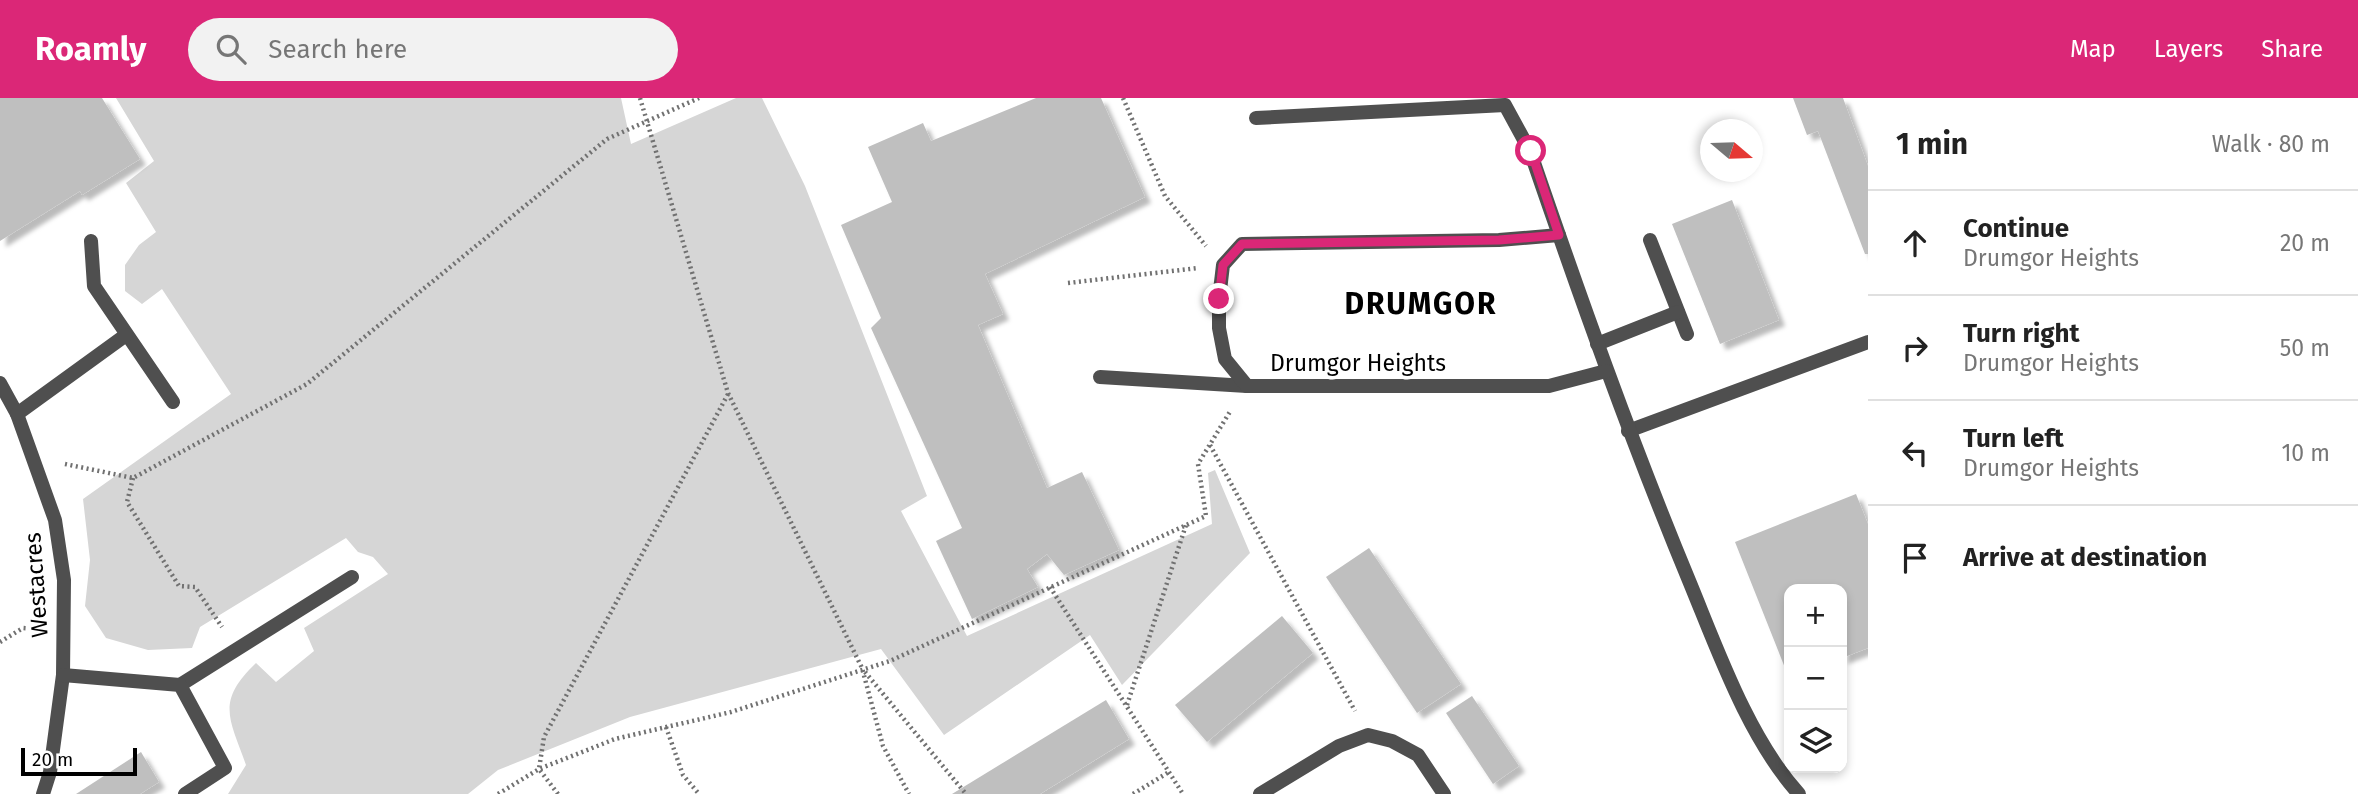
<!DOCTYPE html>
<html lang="en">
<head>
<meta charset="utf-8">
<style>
  :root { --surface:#fff; --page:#f2f2f2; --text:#222; --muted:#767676; --line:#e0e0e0; --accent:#db2777 }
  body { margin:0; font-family:"Fira Sans",sans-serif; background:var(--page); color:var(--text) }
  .controls { position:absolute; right:21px; bottom:21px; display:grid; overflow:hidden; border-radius:14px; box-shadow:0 4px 10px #0003 }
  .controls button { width:63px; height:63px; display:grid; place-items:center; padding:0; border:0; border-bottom:2px solid var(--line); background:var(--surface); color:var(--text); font:35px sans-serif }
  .compass { position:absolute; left:1700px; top:21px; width:63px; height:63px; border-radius:50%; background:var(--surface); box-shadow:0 4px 10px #0003; rotate:109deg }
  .scale { position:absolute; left:21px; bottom:18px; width:116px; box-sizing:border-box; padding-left:7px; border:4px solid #000; border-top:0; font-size:19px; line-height:24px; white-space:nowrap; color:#000; -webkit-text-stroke:5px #fff; paint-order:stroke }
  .stop { position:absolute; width:21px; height:21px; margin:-16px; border:5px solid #db2777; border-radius:50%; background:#fff }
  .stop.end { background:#db2777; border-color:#fff; box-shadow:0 2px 7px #0008 }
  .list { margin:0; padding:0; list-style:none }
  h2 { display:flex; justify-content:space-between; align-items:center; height:91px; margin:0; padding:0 28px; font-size:30px }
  h2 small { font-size:23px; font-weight:400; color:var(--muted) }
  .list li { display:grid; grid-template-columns:46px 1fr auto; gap:21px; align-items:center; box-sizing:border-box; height:105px; padding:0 28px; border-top:2px solid var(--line) }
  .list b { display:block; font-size:26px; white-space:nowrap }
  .list p { margin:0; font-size:23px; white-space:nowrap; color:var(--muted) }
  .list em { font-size:23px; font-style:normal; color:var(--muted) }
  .icon { flex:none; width:38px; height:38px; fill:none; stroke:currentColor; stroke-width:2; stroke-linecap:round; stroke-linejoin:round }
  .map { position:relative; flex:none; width:1868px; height:696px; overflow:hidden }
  header { display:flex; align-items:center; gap:42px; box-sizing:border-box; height:98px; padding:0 35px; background:var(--accent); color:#fff }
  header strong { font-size:33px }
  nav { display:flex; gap:38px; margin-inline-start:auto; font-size:24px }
  .search { width:490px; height:63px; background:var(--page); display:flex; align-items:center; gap:18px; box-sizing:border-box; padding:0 24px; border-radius:38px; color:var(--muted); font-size:26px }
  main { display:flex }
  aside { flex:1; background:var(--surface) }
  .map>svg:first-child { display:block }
  .green { fill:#d6d6d6 }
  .building { fill:#bfbfbf; filter:url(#shadow) }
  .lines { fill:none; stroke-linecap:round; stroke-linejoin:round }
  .path { stroke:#717171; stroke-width:4.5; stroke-dasharray:2 3.5; stroke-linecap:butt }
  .lane { stroke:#4f4f4f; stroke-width:14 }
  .street { stroke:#4f4f4f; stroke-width:14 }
  .route { stroke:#db2777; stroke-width:9 }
  .labels { text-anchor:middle; stroke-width:7; stroke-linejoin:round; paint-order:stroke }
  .street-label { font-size:23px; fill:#000; stroke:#fff }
  .district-label { font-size:30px; font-weight:bold; letter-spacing:2px; fill:#000; stroke:#fff }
</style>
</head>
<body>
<header>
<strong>Roamly</strong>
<div class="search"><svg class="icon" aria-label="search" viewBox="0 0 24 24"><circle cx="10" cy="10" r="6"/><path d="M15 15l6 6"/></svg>Search here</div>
<nav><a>Map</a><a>Layers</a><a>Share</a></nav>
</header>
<main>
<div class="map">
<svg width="1868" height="696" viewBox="0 0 1868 696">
  <defs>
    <filter id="shadow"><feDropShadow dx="6" dy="6" stdDeviation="2" flood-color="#0004"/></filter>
  </defs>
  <rect width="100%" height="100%" fill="#fff"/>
  <path class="green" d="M 116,0 L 621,0 L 631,46 L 736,0 L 762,0 L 805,88 L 927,398 L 901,413 L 967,538 L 1212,426 L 1208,375 L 1215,372 L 1250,455 L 1122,587 L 1090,537 L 944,637 L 881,551 L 630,619 L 498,672 L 468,696 L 228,696 L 246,667 C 230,621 215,604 256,565 L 276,584 L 314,553 L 304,530 L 388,476 L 373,459 L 358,454 L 346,440 L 200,529 L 192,550 L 148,552 L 106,540 L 85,508 L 90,462 L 83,401 L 231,296 L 162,191 L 142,206 L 125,193 L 125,167 L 139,147 L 156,134 L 126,85 L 154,63 Z"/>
  <g class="building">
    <polygon points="0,0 102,0 140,61 82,97 80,93 0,143"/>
    <polygon points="1036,0 1101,0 1145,99 985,176 1003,216 978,227 1047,390 1082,374 1119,452 1064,477 1047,456 1027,471 1038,489 972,521 936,443 962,430 871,230 881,220 841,127 892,104 868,49 923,25 931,43"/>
    <polygon points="1793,0 1843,0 1868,68 1868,156 1865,156 1818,33 1807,37"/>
    <polygon points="1732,102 1779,222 1720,246 1672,126"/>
    <polygon points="1856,396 1868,426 1868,550 1842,560 1842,491 1789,491 1789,580 1735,444"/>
    <polygon points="1369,450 1461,586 1417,615 1326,479"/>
    <polygon points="1282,518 1313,555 1207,644 1175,607"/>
    <polygon points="1472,598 1519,668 1493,686 1446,615"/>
    <polygon points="1106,602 1129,641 1040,696 952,696"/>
    <polygon points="141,654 159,684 140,696 76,696"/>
  </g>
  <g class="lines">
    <g class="path">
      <polyline points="640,0 728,295 862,570 883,648 909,696"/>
      <polyline points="1123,0 1165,98 1206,148"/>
      <polyline points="1068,185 1198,170"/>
      <polyline points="1210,347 1355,613"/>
      <polyline points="65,366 133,380 307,286 607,41 699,0"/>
      <polyline points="133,380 127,404 179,488 195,489 222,529"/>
      <polyline points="1050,489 1183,696"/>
      <polyline points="0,544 23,530 37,531"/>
      <polyline points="865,574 966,696"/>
      <polyline points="1127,607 1186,427"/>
      <polyline points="666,629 683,677 699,696"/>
      <polyline points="498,696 539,671 615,641 731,614 890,563 1206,418 1198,366 1231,312"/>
      <polyline points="558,696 539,671 544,639 728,296"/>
      <polyline points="1133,696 1169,674"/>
    </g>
    <g class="lane">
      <polyline points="1256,20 1505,7 1530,53"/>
      <polyline points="1650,142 1687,236"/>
      <polyline points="1597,246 1678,214"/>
      <polyline points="1100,279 1247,288"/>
      <polyline points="1628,333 1868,244"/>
      <polyline points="180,587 352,479"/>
    </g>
    <g class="street">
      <path d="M 1530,53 C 1580,199 1631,343 1690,485 C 1718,553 1749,641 1799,696"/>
      <polyline points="1559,137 1499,142 1242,146 1223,167 1219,201 1219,230 1225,261 1247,288 1549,288 1606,273"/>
      <polyline points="91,143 94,188 173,304"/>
      <polyline points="0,285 17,316 55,422 64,482 63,577 50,674 43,696"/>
      <polyline points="17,316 126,237"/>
      <polyline points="63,577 180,587 225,670 185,696"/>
      <polyline points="1260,696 1339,648 1368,637 1392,643 1418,657 1444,696"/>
    </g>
  </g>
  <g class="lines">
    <polyline class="route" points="1219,201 1223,167 1242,146 1499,142 1559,137 1531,53"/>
  </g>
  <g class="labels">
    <g class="street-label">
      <text x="1358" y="273">Drumgor Heights</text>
      <text transform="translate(36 487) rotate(-94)" y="8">Westacres</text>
    </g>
    <g class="district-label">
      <text x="1421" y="216">DRUMGOR</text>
    </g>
  </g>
</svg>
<div class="controls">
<button>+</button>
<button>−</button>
<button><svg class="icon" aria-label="layers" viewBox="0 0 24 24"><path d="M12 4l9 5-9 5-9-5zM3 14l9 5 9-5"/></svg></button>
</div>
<svg class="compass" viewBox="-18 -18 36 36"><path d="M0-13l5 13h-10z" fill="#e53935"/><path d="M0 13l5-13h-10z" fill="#767676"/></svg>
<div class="scale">20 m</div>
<div class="stop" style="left:1531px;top:53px"></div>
<div class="stop end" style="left:1219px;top:201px"></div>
</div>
<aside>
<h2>1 min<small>Walk · 80 m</small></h2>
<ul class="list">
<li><svg class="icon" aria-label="ahead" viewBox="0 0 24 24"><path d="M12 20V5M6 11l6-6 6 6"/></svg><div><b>Continue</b><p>Drumgor Heights</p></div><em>20 m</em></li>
<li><svg class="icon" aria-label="right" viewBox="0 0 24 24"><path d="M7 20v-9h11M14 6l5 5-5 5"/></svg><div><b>Turn right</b><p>Drumgor Heights</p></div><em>50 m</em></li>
<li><svg class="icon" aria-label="left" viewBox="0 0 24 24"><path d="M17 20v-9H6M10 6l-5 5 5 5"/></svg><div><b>Turn left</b><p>Drumgor Heights</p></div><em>10 m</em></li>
<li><svg class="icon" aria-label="arrive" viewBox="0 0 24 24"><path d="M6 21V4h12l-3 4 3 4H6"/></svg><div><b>Arrive at destination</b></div></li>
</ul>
</aside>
</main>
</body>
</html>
